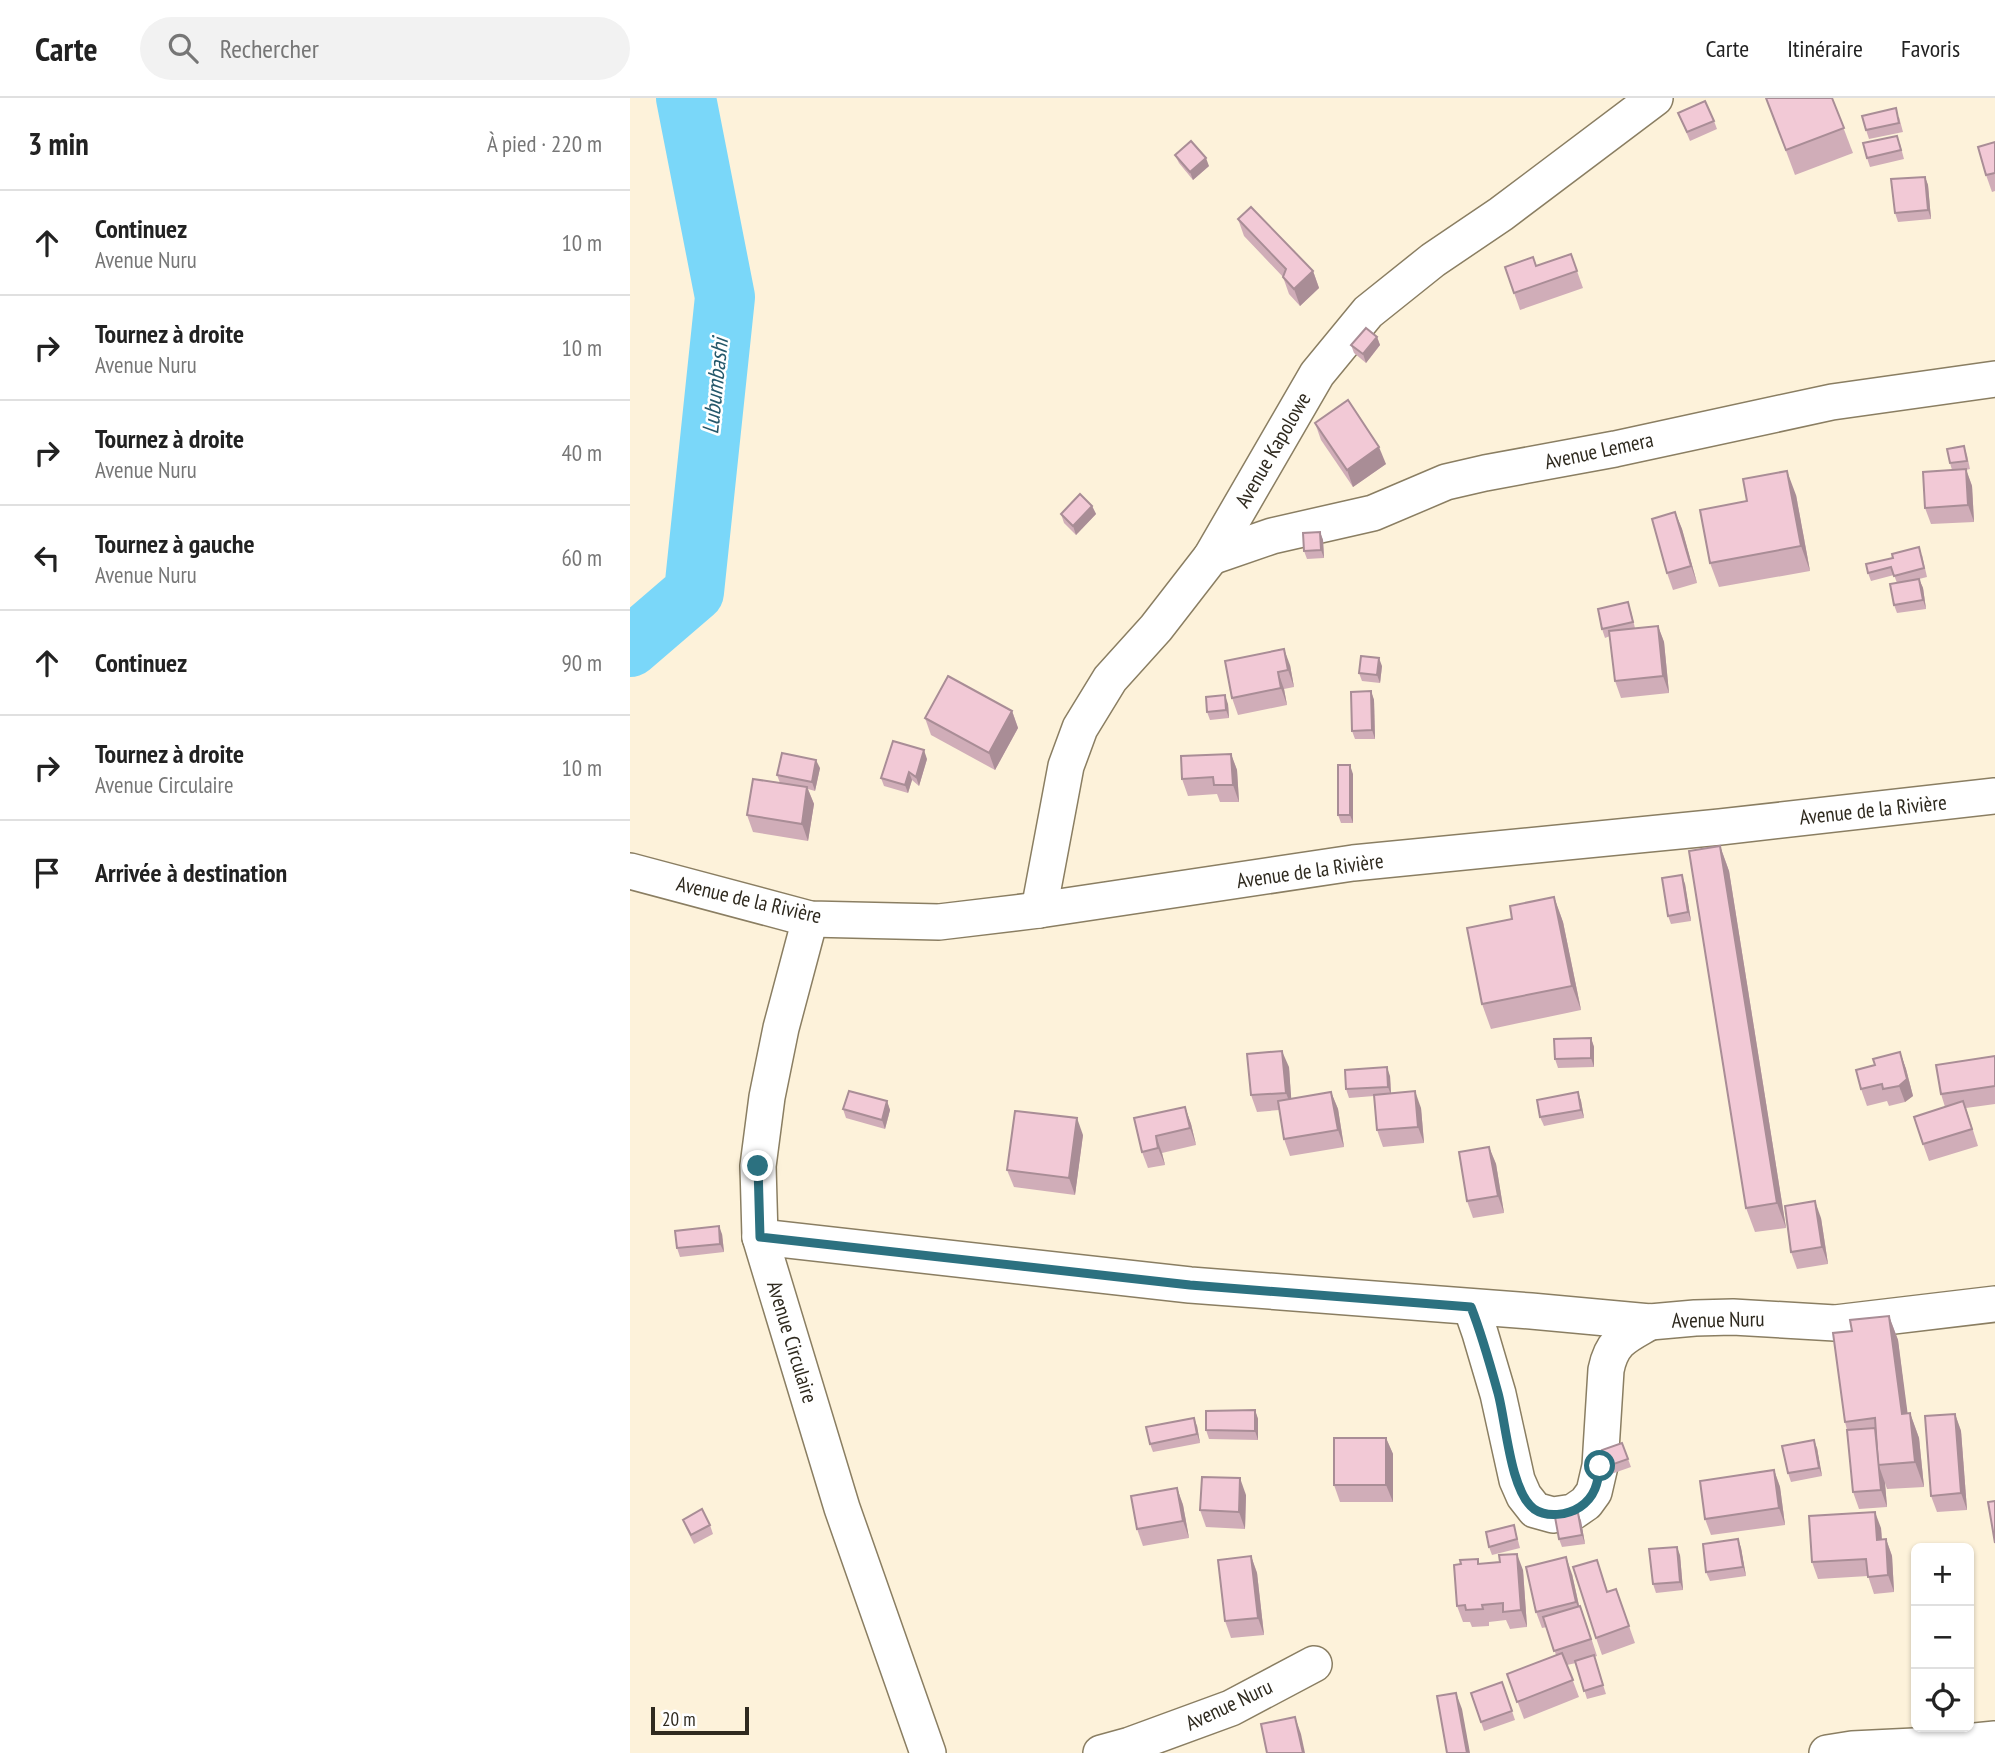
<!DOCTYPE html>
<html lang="fr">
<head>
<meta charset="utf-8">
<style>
  :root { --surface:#fff; --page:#f2f2f2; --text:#222; --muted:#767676; --line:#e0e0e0 }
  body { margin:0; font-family:"PT Sans Narrow",sans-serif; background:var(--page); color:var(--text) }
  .controls { position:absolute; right:21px; bottom:21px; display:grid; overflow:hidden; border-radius:10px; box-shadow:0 2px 5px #0004 }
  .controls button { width:63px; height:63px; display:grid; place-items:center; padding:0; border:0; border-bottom:2px solid var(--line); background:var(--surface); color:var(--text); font:35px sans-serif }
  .scale { position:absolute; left:21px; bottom:18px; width:98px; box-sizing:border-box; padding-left:7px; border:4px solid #2f2a1f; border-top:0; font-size:19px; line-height:24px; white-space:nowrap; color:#2f2a1f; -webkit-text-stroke:5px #fff; paint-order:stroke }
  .stop { position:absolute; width:21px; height:21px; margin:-16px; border:5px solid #2c7180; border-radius:50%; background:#fff }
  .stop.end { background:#2c7180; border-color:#fff; box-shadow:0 2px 7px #0008 }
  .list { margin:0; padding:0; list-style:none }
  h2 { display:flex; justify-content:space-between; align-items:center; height:91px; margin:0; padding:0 28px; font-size:30px }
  h2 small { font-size:23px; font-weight:400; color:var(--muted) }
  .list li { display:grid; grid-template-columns:46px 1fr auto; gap:21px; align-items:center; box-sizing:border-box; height:105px; padding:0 28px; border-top:2px solid var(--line) }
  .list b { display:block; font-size:26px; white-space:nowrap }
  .list p { margin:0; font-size:23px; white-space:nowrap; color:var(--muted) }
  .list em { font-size:23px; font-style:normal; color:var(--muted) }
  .icon { flex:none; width:38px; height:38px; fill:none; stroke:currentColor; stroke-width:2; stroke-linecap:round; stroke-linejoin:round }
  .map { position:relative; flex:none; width:1365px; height:1655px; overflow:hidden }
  header { display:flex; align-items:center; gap:42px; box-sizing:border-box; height:98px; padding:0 35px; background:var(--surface); border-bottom:2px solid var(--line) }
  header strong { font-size:33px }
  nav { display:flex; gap:38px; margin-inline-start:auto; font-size:24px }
  .search { width:490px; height:63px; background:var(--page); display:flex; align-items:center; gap:18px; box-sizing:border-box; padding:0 24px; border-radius:38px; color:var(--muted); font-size:26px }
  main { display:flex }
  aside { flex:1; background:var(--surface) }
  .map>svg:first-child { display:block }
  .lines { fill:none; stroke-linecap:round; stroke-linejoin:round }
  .river { stroke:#7ad7f9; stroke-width:60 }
  .street-casing { stroke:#8a7e62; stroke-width:38 }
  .street { stroke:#fff; stroke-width:35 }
  .wall { fill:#d0adb8 }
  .shaded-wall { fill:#a98d96 }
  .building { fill:#f2c9d6; stroke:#a98d96; stroke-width:2 }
  .route { stroke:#2c7180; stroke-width:9 }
  .labels { text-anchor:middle; stroke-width:5; stroke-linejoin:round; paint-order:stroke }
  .street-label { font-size:21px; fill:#2f2a1f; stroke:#fff }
  .water-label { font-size:23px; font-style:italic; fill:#26596b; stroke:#fff }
</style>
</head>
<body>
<header>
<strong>Carte</strong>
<div class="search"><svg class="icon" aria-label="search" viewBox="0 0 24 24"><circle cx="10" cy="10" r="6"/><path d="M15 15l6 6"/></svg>Rechercher</div>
<nav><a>Carte</a><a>Itinéraire</a><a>Favoris</a></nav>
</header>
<main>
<aside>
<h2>3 min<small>À pied · 220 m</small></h2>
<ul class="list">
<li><svg class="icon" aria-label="ahead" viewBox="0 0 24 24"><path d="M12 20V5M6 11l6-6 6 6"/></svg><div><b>Continuez</b><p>Avenue Nuru</p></div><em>10 m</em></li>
<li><svg class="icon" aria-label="right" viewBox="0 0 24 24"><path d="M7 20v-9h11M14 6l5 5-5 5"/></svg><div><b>Tournez à droite</b><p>Avenue Nuru</p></div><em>10 m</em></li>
<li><svg class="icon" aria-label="right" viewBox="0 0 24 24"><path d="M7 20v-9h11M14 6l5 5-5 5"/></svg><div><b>Tournez à droite</b><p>Avenue Nuru</p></div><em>40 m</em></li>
<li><svg class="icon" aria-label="left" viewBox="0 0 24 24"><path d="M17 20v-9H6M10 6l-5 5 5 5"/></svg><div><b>Tournez à gauche</b><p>Avenue Nuru</p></div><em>60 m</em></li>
<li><svg class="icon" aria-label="ahead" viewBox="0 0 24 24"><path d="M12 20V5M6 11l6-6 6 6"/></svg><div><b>Continuez</b></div><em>90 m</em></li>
<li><svg class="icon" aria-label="right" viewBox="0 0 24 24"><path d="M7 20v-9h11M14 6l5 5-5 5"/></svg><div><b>Tournez à droite</b><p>Avenue Circulaire</p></div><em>10 m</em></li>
<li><svg class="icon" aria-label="arrive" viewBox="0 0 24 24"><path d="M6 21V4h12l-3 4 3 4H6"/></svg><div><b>Arrivée à destination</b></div></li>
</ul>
</aside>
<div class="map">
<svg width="1365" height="1655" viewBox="0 0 1365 1655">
  <rect width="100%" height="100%" fill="#fdf2da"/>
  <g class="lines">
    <polyline class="river" points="0,549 64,494 95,199 56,0"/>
    <g class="street-casing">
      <g id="street">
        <polyline points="581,459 642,438 743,415 816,384 855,375 985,351 1202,304 1365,281"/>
        <polyline points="0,773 180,821 309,824 409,812 723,765 1090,729 1365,698"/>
        <polyline points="409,812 436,668 450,630 480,581 526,530 581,459 687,276 738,214 803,162 871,116 1025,0"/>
        <polyline points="180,821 151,930 137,999 128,1068 130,1139 212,1410 298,1655"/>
        <polyline points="130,1139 560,1187 901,1213 1020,1224 1065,1220 1103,1219 1205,1225 1365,1206"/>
        <path d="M 841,1209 L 850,1235 L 868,1296 L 887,1382 L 894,1398 L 905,1412 L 923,1417 L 943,1414 L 956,1405 L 964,1394 L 970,1368 L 976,1272 C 982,1242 996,1238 1020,1224"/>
        <polyline points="471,1655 500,1647 601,1610 684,1566"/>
        <polyline points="1197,1655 1222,1651 1305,1647 1365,1641"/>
      </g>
    </g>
    <use href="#street" class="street"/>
  </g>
  <g class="wall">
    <polygon points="1136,0 1202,0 1223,55 1165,77"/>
    <polygon points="1048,15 1084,23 1087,31 1060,43"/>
    <polygon points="1269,19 1273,34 1239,41 1236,32"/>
    <polygon points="1365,44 1365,93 1362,94 1356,77"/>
    <polygon points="1270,46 1274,61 1240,69 1237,60"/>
    <polygon points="545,57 579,68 563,82 549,65"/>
    <polygon points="1295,79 1298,87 1301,121 1268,124 1265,115"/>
    <polygon points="608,121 683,173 689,190 670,208 659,196 653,179 614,138"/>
    <polygon points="941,156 953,190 890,212 875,169 906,168"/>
    <polygon points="747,239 750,247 736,265 724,255 721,247"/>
    <polygon points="685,325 756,366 723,389 691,342"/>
    <polygon points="1334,348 1337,357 1340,371 1336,372 1342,388 1344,424 1301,426 1295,410 1322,372 1320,365"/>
    <polygon points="1166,397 1180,473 1089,489 1080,465"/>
    <polygon points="462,408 466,416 446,437 434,425 431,416"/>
    <polygon points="1045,414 1052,431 1067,485 1043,492 1037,475"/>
    <polygon points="690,434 693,442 694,460 677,461 674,453"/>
    <polygon points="1292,457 1297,479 1285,482 1289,481 1293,490 1296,511 1267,515 1264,507 1267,485 1264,477 1241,483 1238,475"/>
    <polygon points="1001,513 1005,530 1028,528 1034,544 1039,595 991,600 985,583 980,538 975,540 972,531"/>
    <polygon points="660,567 664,589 654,591 657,607 608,617 602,600"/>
    <polygon points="752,568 750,585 732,583 729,575"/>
    <polygon points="741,593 744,602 745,641 725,641 722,633"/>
    <polygon points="598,606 599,620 580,622 577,614"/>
    <polygon points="382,613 388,630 365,672 301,637 295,620"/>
    <polygon points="601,656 607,672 609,704 590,704 587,696 558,698 552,681"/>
    <polygon points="297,661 289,688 282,682 278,695 254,688 251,680"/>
    <polygon points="190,670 185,693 178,691 184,706 178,743 123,734 117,717 150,685 147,677"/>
    <polygon points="723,676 723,725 711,725 708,717"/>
    <polygon points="1090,748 1099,773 1156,1130 1125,1134 1116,1110"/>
    <polygon points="1055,786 1061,823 1041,826 1038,818"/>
    <polygon points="924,799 933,824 951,912 861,931 852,906 882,821"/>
    <polygon points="961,940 964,949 964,969 928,970 925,961"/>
    <polygon points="1270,954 1276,971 1283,998 1275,1004 1259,1008 1257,1003 1237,1008 1231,991 1245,967"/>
    <polygon points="1365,958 1365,1006 1336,1010 1348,1048 1299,1063 1293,1046 1315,1009 1311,996"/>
    <polygon points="659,969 661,1001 701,994 708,1011 714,1049 660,1058 654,1041 649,1012 627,1014 621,997"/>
    <polygon points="760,978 761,995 791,1010 794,1045 753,1049 747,1032 744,998 719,1000 716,991"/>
    <polygon points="948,994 951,1003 954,1020 914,1028 910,1019"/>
    <polygon points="257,1003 260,1012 255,1031 216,1020 213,1011"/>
    <polygon points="555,1009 561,1026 566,1047 532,1055 535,1067 518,1070 512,1054 504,1020"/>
    <polygon points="453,1037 445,1097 384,1089 377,1072"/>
    <polygon points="859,1049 866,1066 874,1115 843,1120 837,1103"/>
    <polygon points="1191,1120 1198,1166 1167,1171 1161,1154"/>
    <polygon points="92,1136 94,1154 50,1159 47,1150"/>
    <polygon points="1259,1218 1268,1242 1277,1316 1280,1315 1289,1340 1294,1389 1257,1391 1255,1385 1257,1409 1229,1411 1223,1394 1217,1332 1215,1324 1222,1233"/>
    <polygon points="625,1312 628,1321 628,1342 579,1341 576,1332"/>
    <polygon points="1325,1316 1331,1333 1337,1412 1307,1414 1301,1398"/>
    <polygon points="567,1328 570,1345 523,1354 520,1346"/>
    <polygon points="756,1340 763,1356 763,1404 710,1404 704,1387"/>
    <polygon points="992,1345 1001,1369 981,1376 972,1352"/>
    <polygon points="1187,1350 1192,1378 1161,1384 1158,1375"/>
    <polygon points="1144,1372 1150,1389 1155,1427 1081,1437 1075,1421"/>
    <polygon points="547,1390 553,1407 559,1440 513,1448 507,1431"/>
    <polygon points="616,1397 615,1431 576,1429 570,1412"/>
    <polygon points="948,1415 951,1423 955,1446 932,1449 929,1441"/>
    <polygon points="53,1422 80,1427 83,1436 64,1446 56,1430"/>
    <polygon points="884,1427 890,1450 862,1457 859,1449"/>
    <polygon points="1251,1430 1252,1442 1256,1441 1262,1458 1264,1494 1244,1496 1238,1478 1188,1481 1182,1464"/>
    <polygon points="1108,1441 1111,1450 1116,1478 1080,1483 1076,1474"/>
    <polygon points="1050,1457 1053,1492 1026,1495 1023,1486"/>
    <polygon points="621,1458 627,1475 634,1537 601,1540 595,1523"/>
    <polygon points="967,1462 978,1494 986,1491 1005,1545 972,1557 966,1540"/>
    <polygon points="850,1466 893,1472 897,1529 880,1531 876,1522 859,1524 859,1528 842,1529 840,1524 833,1524 827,1508"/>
    <polygon points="942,1476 949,1508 956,1524 967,1558 964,1559 976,1596 957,1601 946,1565 937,1567 949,1599 894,1621 877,1576 926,1557 917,1529 912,1530 906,1514"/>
    <polygon points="872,1584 885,1622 854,1633 841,1595"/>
  </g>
  <g class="shaded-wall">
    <polygon points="576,60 579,68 563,82 560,74"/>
    <polygon points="1295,79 1298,87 1301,121 1298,112"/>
    <polygon points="683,173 689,190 670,208 664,191"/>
    <polygon points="747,239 750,247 736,265 733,256"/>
    <polygon points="749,349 756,366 723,389 717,372"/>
    <polygon points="1336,371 1342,388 1344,424 1338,407"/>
    <polygon points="1157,373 1166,397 1180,473 1171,448"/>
    <polygon points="462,408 466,416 446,437 443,428"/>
    <polygon points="1045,414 1052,431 1067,485 1061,468"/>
    <polygon points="690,434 693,442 694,460 691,452"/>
    <polygon points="1289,481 1293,490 1296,511 1293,502"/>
    <polygon points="1028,528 1034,544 1039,595 1033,578"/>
    <polygon points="654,551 660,567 664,589 658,572"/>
    <polygon points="749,560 752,568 750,585 747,577"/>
    <polygon points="648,574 654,591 657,607 651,590"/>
    <polygon points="741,593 744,602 745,641 742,632"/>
    <polygon points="595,597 598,606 599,620 596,612"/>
    <polygon points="382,613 388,630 365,672 359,655"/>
    <polygon points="294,652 297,661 289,688 286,679"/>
    <polygon points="601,656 607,672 609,704 603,687"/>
    <polygon points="186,662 190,670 185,693 182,684"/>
    <polygon points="720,667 723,676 723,725 720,717"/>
    <polygon points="279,674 282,682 278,695 275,687"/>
    <polygon points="177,689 184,706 178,743 172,726"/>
    <polygon points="1090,748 1099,773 1156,1130 1147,1105"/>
    <polygon points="1052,777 1055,786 1061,823 1058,814"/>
    <polygon points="924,799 933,824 951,912 942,888"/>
    <polygon points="961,940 964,949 964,969 961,960"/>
    <polygon points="652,953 659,969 662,1011 656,995"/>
    <polygon points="1270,954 1276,971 1283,998 1275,1004 1269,988"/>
    <polygon points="757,969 760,978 761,997 758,989"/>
    <polygon points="785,993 791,1010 794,1045 788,1029"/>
    <polygon points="701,994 708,1011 714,1049 708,1032"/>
    <polygon points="948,994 951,1003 954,1020 951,1012"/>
    <polygon points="257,1003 260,1012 255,1031 252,1022"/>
    <polygon points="555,1009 561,1026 566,1047 560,1030"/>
    <polygon points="447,1020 453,1037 445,1097 439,1080"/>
    <polygon points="526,1038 532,1055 535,1067 528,1050"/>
    <polygon points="859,1049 866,1066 874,1115 868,1098"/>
    <polygon points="1185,1103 1191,1120 1198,1166 1192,1149"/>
    <polygon points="89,1128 92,1136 94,1154 90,1146"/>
    <polygon points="1259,1218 1268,1242 1281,1341 1272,1316"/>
    <polygon points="625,1312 628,1321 628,1342 625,1333"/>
    <polygon points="1280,1315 1289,1340 1294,1389 1285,1364"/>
    <polygon points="1325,1316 1331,1333 1337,1412 1331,1395"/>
    <polygon points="564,1320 567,1328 570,1345 567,1336"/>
    <polygon points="756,1340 763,1356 763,1404 756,1387"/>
    <polygon points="1184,1342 1187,1350 1192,1378 1189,1370"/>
    <polygon points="1249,1368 1255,1385 1257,1409 1251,1392"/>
    <polygon points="1144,1372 1150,1389 1155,1427 1149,1410"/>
    <polygon points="610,1380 616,1397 615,1431 609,1414"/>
    <polygon points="547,1390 553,1407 559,1440 553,1423"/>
    <polygon points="1245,1414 1251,1430 1253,1459 1247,1442"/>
    <polygon points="948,1415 951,1423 955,1446 952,1437"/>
    <polygon points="1108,1441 1111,1450 1116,1478 1113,1469"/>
    <polygon points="1256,1441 1262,1458 1264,1494 1258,1477"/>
    <polygon points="1047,1449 1050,1457 1053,1492 1050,1484"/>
    <polygon points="887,1456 893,1472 897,1529 891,1512"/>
    <polygon points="621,1458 627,1475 634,1537 628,1520"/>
    <polygon points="936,1459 942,1476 952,1521 946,1504"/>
    <polygon points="826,1595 832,1611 840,1655 837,1655"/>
    <polygon points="665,1619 671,1636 675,1655 673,1655"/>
  </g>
  <g class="building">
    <polygon points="1136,0 1202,0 1214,30 1156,52"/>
    <polygon points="1075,3 1084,23 1057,34 1048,15"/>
    <polygon points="1266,10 1269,25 1236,32 1232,18"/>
    <polygon points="1267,38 1271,52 1237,60 1233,45"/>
    <polygon points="561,43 576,60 560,74 545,57"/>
    <polygon points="1365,44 1365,75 1356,77 1348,49"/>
    <polygon points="1295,79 1298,112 1265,115 1261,81"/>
    <polygon points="621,109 683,173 664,191 653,179 656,171 608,121"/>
    <polygon points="941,156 947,173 884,195 875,169 903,159 906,168"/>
    <polygon points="736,230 747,239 733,256 721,247"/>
    <polygon points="718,302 749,349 717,372 685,325"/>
    <polygon points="1334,348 1337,363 1320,365 1317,351"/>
    <polygon points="1336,371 1338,407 1295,410 1293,374"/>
    <polygon points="1157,373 1171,448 1080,465 1070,412 1117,403 1113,381"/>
    <polygon points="450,396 462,408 443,428 431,416"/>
    <polygon points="1045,414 1061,468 1037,475 1022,421"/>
    <polygon points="690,434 691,452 674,453 673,435"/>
    <polygon points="1289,449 1294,470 1264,478 1261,469 1238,475 1236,466 1263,460 1262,456"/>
    <polygon points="1289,481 1293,502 1264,507 1260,486"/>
    <polygon points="998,504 1003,524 972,531 968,511"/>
    <polygon points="1028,528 1033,578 985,583 979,533"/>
    <polygon points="654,551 658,572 648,574 651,590 602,600 595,563"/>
    <polygon points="731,558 749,560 747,577 729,575"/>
    <polygon points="318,578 382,613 359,655 295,620"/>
    <polygon points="741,593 742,632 722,633 721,594"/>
    <polygon points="595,597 596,612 577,614 576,599"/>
    <polygon points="263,643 294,652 286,679 279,674 275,687 251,680"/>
    <polygon points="152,655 186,662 182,684 147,677"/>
    <polygon points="601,656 603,687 584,687 583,679 552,681 551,658"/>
    <rect x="708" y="667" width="12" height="50"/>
    <polygon points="123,681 177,689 172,726 117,717"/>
    <polygon points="1090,748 1147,1105 1116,1110 1059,753"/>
    <polygon points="1052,777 1058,814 1038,818 1032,780"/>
    <polygon points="924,799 942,888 852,906 837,830 882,821 880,808"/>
    <polygon points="961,940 961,960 925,961 924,941"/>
    <polygon points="652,953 656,995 621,997 617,956"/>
    <polygon points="1270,954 1277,981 1269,988 1253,991 1252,986 1231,991 1226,972 1245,967 1243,961"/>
    <polygon points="1365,958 1365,988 1311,996 1306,967"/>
    <polygon points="757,969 758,989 716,991 715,972"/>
    <polygon points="219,993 257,1003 252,1022 213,1011"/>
    <polygon points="785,993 788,1029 747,1032 744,997"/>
    <polygon points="701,994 708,1032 654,1041 648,1003"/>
    <polygon points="948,994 951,1012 910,1019 907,1002"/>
    <polygon points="1333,1003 1342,1031 1293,1046 1284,1019"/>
    <polygon points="555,1009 560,1030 526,1038 528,1050 512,1054 504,1020"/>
    <polygon points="385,1013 447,1020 439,1080 377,1072"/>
    <polygon points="859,1049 868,1098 837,1103 829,1054"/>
    <polygon points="1185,1103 1192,1149 1161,1154 1155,1108"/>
    <polygon points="89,1128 90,1146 47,1150 45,1133"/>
    <polygon points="1259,1218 1272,1316 1280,1315 1285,1364 1248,1367 1245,1320 1215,1324 1203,1235 1222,1233 1220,1222"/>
    <polygon points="625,1312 625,1333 576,1332 576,1313"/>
    <polygon points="1325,1316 1331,1395 1301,1398 1295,1318"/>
    <polygon points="564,1320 567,1336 520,1346 516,1329"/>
    <polygon points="1245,1330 1251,1392 1223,1394 1217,1332"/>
    <rect x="704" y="1340" width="52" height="47"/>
    <polygon points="1184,1342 1189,1370 1158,1375 1152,1348"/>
    <polygon points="992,1345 998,1361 978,1368 972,1352"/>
    <polygon points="1144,1372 1149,1410 1075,1421 1070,1383"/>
    <polygon points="572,1379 610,1380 609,1414 570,1412"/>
    <polygon points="547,1390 553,1423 507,1431 501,1398"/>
    <polygon points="1365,1403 1365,1445 1358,1404"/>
    <polygon points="72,1411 80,1427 61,1437 53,1422"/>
    <polygon points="1245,1414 1247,1442 1256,1441 1258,1477 1238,1479 1236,1461 1182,1464 1179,1418"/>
    <polygon points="948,1415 952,1437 929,1441 925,1419"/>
    <polygon points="884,1427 887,1441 859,1449 856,1434"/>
    <polygon points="1108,1441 1113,1469 1076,1474 1073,1446"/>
    <polygon points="1047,1449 1050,1484 1023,1486 1019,1451"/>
    <polygon points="887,1456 891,1512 873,1514 873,1505 852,1507 853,1511 836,1512 835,1507 827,1508 824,1467 831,1466 830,1462 848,1461 848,1466 870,1464 869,1457"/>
    <polygon points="621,1458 628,1520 595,1523 588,1462"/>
    <polygon points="936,1459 946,1504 906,1514 896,1469"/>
    <polygon points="967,1462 977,1494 986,1491 999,1528 966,1540 943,1469"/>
    <polygon points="950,1508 961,1541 924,1553 913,1519"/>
    <polygon points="932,1555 943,1582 887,1604 877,1576"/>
    <polygon points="964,1557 973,1587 954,1593 945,1563"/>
    <polygon points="872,1584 882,1613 851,1624 841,1595"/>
    <polygon points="826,1595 837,1655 817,1655 807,1598"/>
    <polygon points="665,1619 673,1655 637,1655 631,1626"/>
  </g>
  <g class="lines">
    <path class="route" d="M 128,1068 L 130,1139 L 560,1187 L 841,1209 C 852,1237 860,1266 868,1295 C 876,1324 880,1393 904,1411 C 917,1420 938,1417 950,1409 C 965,1399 968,1385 970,1368"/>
  </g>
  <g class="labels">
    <g class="street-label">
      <text transform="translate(643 352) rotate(-60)" y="7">Avenue Kapolowe</text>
      <text transform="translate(969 353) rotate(-12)" y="7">Avenue Lemera</text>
      <text transform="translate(1243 712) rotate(-6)" y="7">Avenue de la Rivière</text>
      <text transform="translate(680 773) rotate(-8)" y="7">Avenue de la Rivière</text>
      <text transform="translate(119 802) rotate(13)" y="7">Avenue de la Rivière</text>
      <text transform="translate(1088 1222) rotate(-1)" y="7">Avenue Nuru</text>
      <text transform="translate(162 1244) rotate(73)" y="7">Avenue Circulaire</text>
      <text transform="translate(599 1607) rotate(-25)" y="7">Avenue Nuru</text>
    </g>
    <g class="water-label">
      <text transform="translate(85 288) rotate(-84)" y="8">Lubumbashi</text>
    </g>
  </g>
</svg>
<div class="controls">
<button>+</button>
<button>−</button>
<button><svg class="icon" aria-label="locate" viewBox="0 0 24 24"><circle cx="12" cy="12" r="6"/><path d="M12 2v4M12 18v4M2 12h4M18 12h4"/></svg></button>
</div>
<div class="scale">20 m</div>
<div class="stop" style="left:970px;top:1368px"></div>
<div class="stop end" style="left:128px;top:1068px"></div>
</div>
</main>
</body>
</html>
